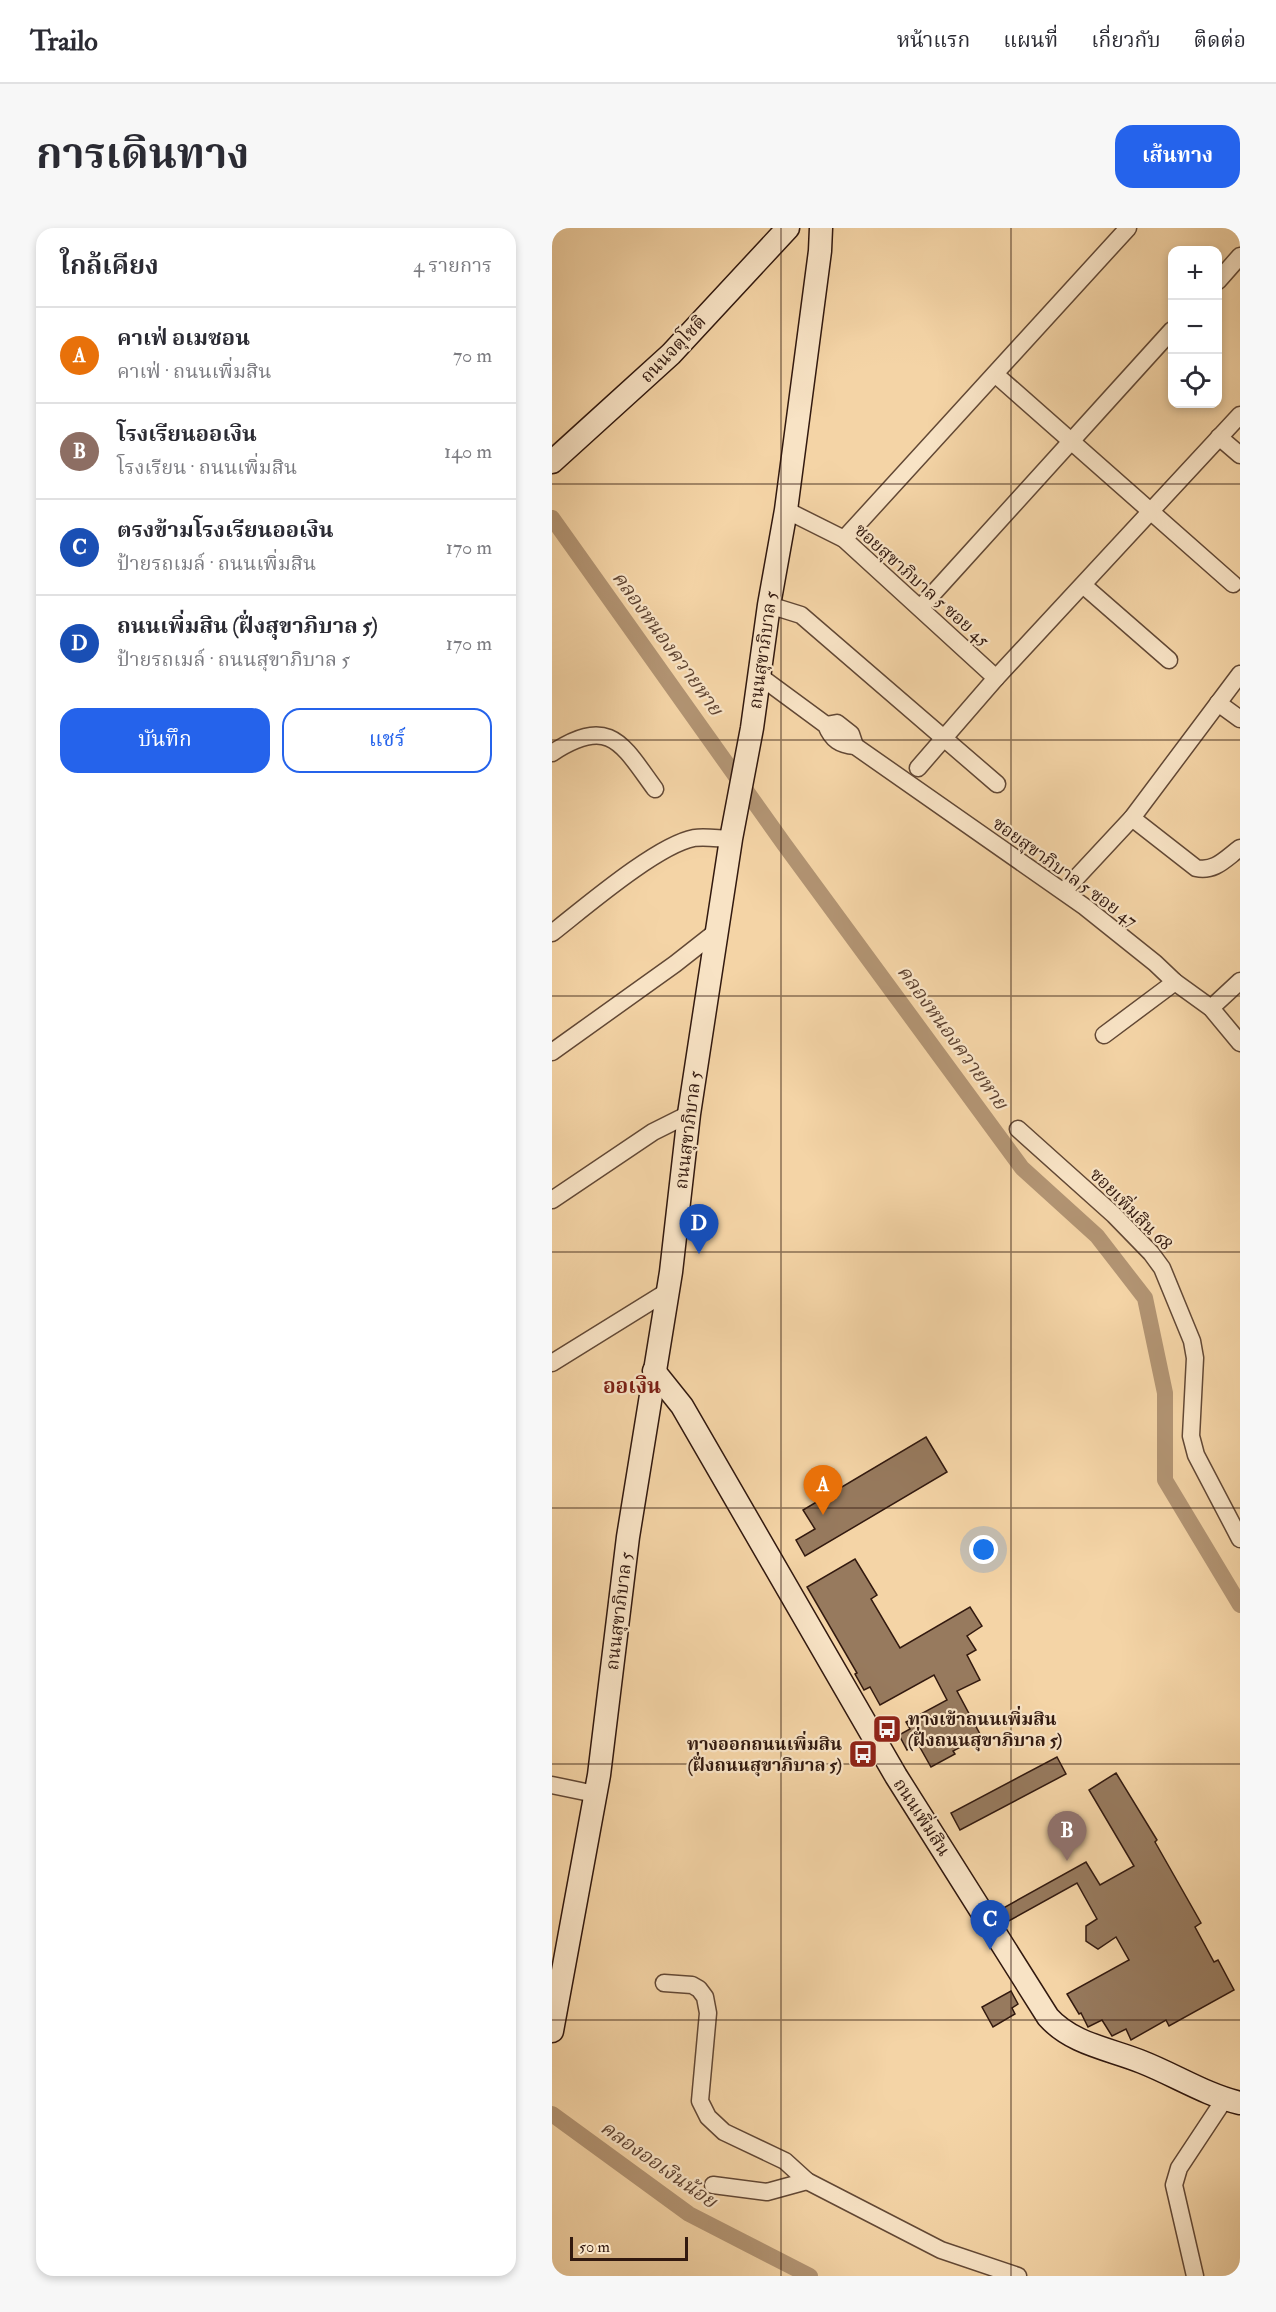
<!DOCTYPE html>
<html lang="th">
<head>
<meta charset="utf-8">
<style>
  :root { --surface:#fff; --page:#f7f7f7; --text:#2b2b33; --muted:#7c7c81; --line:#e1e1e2; --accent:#2563eb }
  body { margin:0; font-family:"IM FELL Double Pica","Noto Serif Thai",serif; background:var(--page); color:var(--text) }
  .controls { position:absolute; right:18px; top:18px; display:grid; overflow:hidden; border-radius:12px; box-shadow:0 3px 9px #0003 }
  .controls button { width:54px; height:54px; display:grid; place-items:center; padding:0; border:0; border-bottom:2px solid var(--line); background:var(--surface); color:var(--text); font:30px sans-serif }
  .scale { position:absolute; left:18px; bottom:15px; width:118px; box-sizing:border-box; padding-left:6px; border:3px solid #32190f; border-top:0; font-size:16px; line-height:21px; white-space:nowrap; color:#32190f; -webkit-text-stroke:4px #f8e3c5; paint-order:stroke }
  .you { position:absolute; left:432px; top:1322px; width:21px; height:21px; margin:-15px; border:4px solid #fff; border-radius:50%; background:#1a73e8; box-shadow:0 0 0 9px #1a73e833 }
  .badge { display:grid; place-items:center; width:39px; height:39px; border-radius:50%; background:var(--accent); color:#fff; font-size:20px; font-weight:700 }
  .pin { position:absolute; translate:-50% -50px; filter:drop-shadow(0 2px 3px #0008) }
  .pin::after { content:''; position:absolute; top:32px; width:21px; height:18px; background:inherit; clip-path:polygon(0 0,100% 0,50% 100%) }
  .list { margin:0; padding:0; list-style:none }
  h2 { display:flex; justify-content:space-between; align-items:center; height:78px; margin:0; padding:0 24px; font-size:26px }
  h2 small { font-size:20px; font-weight:400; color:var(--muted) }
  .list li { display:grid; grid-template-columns:39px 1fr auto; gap:18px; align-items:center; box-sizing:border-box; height:96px; padding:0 24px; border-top:2px solid var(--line) }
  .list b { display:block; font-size:22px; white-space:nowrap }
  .list p { margin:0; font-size:20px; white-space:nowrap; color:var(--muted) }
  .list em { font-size:20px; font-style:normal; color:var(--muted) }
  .actions { display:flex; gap:12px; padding:18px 24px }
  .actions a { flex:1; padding:14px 0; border:2px solid var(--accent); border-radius:18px; text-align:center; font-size:21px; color:var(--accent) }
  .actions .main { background:var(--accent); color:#fff }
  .icon { flex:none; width:33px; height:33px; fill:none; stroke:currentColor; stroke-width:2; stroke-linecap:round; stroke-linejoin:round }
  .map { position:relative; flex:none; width:688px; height:2048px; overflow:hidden; border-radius:18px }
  header { display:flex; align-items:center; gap:36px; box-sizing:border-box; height:84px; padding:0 30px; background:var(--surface); border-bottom:2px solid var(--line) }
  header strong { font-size:28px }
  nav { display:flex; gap:33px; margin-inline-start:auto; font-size:21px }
  .intro { display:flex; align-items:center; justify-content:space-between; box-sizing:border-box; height:144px; padding:0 36px }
  h1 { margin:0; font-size:42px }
  .button { padding:15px 27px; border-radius:18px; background:var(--accent); color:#fff; font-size:21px; font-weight:700 }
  main { display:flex; gap:36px; padding:0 36px }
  aside { flex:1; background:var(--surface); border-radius:18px; box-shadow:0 3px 9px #0003 }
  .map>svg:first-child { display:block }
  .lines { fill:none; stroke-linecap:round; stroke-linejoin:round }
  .canal { stroke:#b29473; stroke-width:16 }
  .building { fill:#977a5e; stroke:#32190f; stroke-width:1.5 }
  .street-casing { stroke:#624835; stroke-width:19 }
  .secondary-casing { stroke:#32190f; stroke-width:25 }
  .street { stroke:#f8e3c5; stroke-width:16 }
  .secondary { stroke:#f8e3c5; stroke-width:22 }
  .grid { fill:none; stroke:#32190f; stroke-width:1.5; stroke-opacity:0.55 }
  .labels { text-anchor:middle; stroke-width:4.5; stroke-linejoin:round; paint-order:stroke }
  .street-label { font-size:18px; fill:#32190f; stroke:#f8e3c5 }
  .poi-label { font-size:18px; font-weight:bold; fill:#32190f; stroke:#f8e3c5; text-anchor:start }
  .water-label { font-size:20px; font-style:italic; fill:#5f4432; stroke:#f8e3c5 }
  .quarter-label { font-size:21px; font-weight:bold; fill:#7a1f14; stroke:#f8e3c5 }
</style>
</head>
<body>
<header>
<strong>Trailo</strong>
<nav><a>หน้าแรก</a><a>แผนที่</a><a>เกี่ยวกับ</a><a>ติดต่อ</a></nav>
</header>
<div class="intro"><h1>การเดินทาง</h1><a class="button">เส้นทาง</a></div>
<main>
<aside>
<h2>ใกล้เคียง<small>4 รายการ</small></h2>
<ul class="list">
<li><span class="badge" style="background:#e8710a">A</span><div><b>คาเฟ่ อเมซอน</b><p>คาเฟ่ · ถนนเพิ่มสิน</p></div><em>70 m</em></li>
<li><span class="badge" style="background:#8d6e63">B</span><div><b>โรงเรียนออเงิน</b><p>โรงเรียน · ถนนเพิ่มสิน</p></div><em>140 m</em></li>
<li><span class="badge" style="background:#1a4fb4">C</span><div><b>ตรงข้ามโรงเรียนออเงิน</b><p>ป้ายรถเมล์ · ถนนเพิ่มสิน</p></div><em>170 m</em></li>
<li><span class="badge" style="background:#1a4fb4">D</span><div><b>ถนนเพิ่มสิน (ฝั่งสุขาภิบาล 5)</b><p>ป้ายรถเมล์ · ถนนสุขาภิบาล 5</p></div><em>170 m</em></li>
</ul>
<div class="actions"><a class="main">บันทึก</a><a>แชร์</a></div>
</aside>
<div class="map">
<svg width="688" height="2048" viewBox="0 0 688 2048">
  <rect width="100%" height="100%" fill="#f4d4a6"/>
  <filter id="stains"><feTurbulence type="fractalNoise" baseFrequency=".00333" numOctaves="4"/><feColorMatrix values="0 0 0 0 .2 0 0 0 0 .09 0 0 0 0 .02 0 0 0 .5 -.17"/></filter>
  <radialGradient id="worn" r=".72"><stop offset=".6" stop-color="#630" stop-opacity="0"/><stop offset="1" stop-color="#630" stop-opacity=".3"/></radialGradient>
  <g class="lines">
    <g class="canal">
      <polyline points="0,290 232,616 470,940 545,1008 593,1070 613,1165 613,1252 688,1377"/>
      <polyline points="0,1886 137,1986 258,2048"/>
    </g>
  </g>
  <g class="building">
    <polygon points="374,1209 395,1244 253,1328 244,1312 263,1301 251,1282"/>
    <polygon points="303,1331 325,1367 319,1371 348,1420 418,1379 430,1398 415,1408 424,1422 415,1427 428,1452 405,1463 429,1508 401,1523 403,1526 379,1539 366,1516 355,1522 347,1507 358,1501 354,1494 395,1472 382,1447 328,1477 318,1459 312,1462 303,1446 305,1445 255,1359"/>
    <polygon points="505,1529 514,1546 408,1602 399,1585"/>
    <polygon points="564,1545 605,1612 603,1614 649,1695 643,1699 662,1734 666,1732 682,1762 617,1798 614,1792 579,1812 574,1801 560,1808 550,1792 536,1799 529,1785 527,1786 515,1766 577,1732 564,1709 546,1721 534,1713 534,1698 545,1691 525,1655 453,1695 446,1683 534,1634 548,1657 582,1638 537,1562"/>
    <polygon points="459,1763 466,1776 460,1780 463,1786 441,1799 430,1779"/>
  </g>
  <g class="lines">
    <g class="street-casing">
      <g id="street">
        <polyline points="666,53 688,28"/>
        <polyline points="443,146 681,356"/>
        <polyline points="667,209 688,227"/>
        <polyline points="234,282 292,311 444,450"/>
        <polyline points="292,311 576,0"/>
        <polyline points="531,357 617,432"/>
        <polyline points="217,377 249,387 445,556"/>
        <polyline points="368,380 620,102"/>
        <path d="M 206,447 L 274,497 C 280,512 288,517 303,518 L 533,679 L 603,735 L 623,754 L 659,780 L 688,815"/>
        <polyline points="666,475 688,491"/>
        <polyline points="274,497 285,495 299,506 303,518"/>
        <path d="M 0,525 C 58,487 70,516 103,561"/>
        <polyline points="366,540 444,450 688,187"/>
        <path d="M 580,590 L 644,640 C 663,644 673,631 688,620"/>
        <polyline points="512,663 580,590 688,446"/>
        <path d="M 0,705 C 32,680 105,617 142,610 C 154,608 168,611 179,611"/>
        <polyline points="659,780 688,753"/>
        <polyline points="552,807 623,754"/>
        <polyline points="0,824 123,736 165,703"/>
        <polyline points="466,901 562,987 599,1025 610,1040 640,1113 643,1130 639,1208 644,1227 688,1311"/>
        <polyline points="0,972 101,904 137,886"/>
        <polyline points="0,1135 116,1063"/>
        <polyline points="0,1557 43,1566"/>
        <polyline points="112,1755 140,1757 147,1761 153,1769 156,1785 148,1873 156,1889 172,1904 233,1933 255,1953 389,2022 466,2048"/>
        <polyline points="161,1957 215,1964 255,1953"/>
        <polyline points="643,2048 622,1957 627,1940 672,1872"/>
      </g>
    </g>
    <g class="secondary-casing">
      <g id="secondary">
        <polyline points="0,234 119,126 236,0"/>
        <path d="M 102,1143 L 130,1178 L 344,1548 L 496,1789 C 520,1816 558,1821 590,1834 C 623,1847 654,1867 688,1875"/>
        <polyline points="0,1803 47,1547 76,1309 119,1044 137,886 179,611 200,500 217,377 234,282 268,23 269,0"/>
      </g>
    </g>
    <use href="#street" class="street"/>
    <use href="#secondary" class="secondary"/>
  </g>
  <path class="grid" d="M 229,0 L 229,2048M 459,0 L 459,2048M 0,256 L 688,256M 0,512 L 688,512M 0,768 L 688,768M 0,1024 L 688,1024M 0,1280 L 688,1280M 0,1536 L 688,1536M 0,1792 L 688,1792"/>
  <defs>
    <g id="bus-square" transform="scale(1.5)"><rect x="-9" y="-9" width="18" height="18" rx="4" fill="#8f2418" stroke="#f8e3c5"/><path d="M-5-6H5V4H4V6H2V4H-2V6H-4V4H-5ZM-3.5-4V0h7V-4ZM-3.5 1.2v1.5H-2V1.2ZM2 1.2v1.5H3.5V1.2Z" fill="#fff"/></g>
  </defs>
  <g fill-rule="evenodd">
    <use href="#bus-square" x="335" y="1501"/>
    <use href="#bus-square" x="311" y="1526"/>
  </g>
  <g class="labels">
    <g class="street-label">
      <text transform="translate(121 121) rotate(-46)" y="6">ถนนจตุโชติ</text>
      <text transform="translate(370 357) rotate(42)" y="6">ซอยสุขาภิบาล 5 ซอย 45</text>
      <text transform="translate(211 422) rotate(-82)" y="6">ถนนสุขาภิบาล 5</text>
      <text transform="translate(513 644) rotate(36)" y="6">ซอยสุขาภิบาล 5 ซอย 47</text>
      <text transform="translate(136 902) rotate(-83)" y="6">ถนนสุขาภิบาล 5</text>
      <text transform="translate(579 981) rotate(45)" y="6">ซอยเพิ่มสิน 68</text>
      <text transform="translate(67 1383) rotate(-83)" y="6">ถนนสุขาภิบาล 5</text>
      <text transform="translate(370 1589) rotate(57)" y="6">ถนนเพิ่มสิน</text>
    </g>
    <g class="poi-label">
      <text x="356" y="1497">ทางเข้าถนนเพิ่มสิน<tspan x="356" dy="21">(ฝั่งถนนสุขาภิบาล 5)</tspan></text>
      <text x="290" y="1522" text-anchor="end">ทางออกถนนเพิ่มสิน<tspan x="290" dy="21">(ฝั่งถนนสุขาภิบาล 5)</tspan></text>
    </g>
    <g class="water-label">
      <text transform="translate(116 415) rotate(54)" y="7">คลองหนองควายหาย</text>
      <text transform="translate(401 809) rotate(54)" y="7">คลองหนองควายหาย</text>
      <text transform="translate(107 1936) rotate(35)" y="7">คลองออเงินน้อย</text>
    </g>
    <g class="quarter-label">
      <text x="80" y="1165">ออเงิน</text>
    </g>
  </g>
  <rect width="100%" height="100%" filter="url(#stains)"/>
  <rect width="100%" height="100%" fill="url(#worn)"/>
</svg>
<div class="controls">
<button>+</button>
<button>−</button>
<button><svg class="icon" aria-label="locate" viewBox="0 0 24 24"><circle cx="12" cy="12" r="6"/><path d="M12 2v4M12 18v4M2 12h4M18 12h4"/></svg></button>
</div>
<div class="scale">50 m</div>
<div class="you"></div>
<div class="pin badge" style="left:271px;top:1287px;background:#e8710a">A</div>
<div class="pin badge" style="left:515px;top:1633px;background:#8d6e63">B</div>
<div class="pin badge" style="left:438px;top:1722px;background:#1a4fb4">C</div>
<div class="pin badge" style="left:147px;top:1026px;background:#1a4fb4">D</div>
</div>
</main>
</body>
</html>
